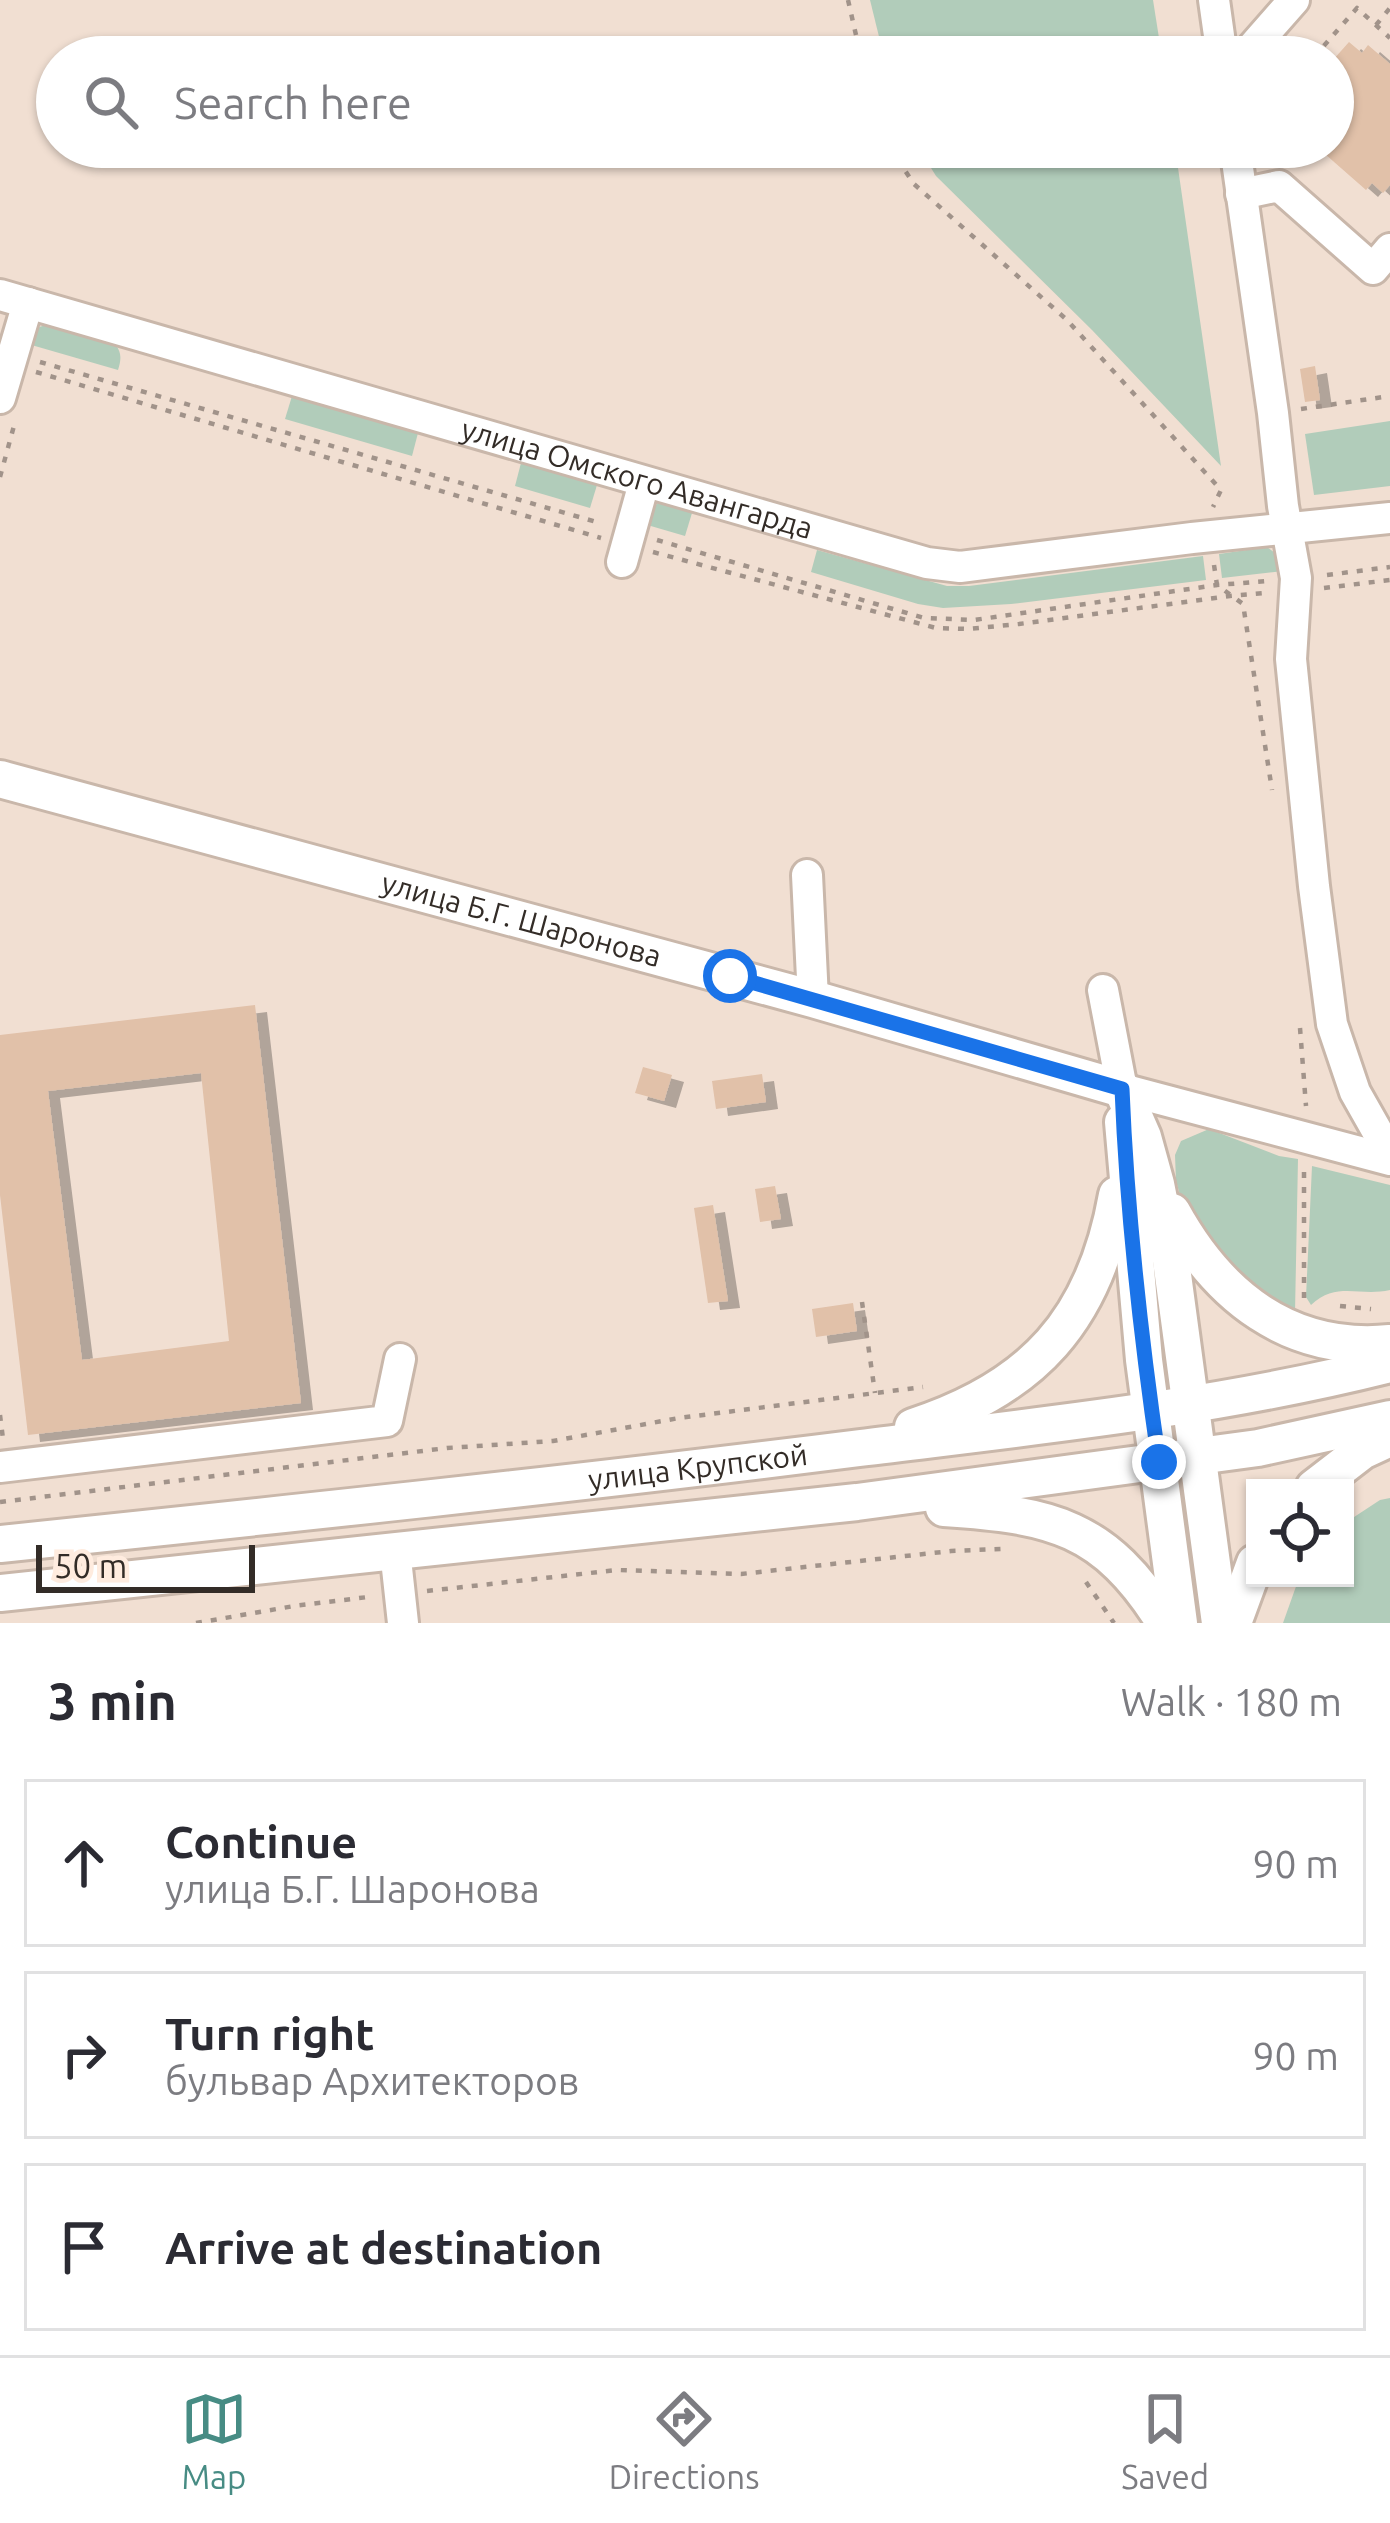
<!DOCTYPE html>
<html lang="en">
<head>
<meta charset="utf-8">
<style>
  :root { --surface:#fff; --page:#f2f2f3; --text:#2b2b33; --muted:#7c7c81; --line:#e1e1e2; --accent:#478c84 }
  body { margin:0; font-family:Ubuntu,sans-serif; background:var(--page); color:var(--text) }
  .controls { position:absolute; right:36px; bottom:36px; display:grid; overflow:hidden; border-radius:0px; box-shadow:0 3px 9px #0004 }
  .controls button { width:108px; height:108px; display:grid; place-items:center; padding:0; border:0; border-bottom:3px solid var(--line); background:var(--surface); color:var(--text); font:60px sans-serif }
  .scale { position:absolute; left:36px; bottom:30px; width:219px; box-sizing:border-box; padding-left:12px; border:6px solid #332c27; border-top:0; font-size:33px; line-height:42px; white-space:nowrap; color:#332c27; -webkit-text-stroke:9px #ffecdf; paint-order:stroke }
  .stop { position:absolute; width:36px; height:36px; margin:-27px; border:9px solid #1a73e8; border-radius:50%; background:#fff }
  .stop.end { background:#1a73e8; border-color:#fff; box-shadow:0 3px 12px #0008 }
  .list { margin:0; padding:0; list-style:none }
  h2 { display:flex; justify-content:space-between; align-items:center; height:156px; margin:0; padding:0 48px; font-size:51px }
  h2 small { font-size:39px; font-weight:400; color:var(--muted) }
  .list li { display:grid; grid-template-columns:78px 1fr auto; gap:36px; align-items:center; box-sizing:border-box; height:168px; margin:0 24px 24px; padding:0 24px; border:3px solid var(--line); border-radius:0px }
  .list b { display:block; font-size:45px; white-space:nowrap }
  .list p { margin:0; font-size:39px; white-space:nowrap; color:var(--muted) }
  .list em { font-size:39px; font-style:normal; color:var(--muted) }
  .icon { flex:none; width:66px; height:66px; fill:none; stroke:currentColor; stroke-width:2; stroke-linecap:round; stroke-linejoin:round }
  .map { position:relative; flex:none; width:1390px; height:1623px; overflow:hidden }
  .search { position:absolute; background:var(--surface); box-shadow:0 3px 9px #0004; left:36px; right:36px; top:36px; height:132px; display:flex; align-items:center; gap:30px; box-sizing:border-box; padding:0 42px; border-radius:66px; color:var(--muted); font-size:45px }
  .sheet { height:732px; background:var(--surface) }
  nav { display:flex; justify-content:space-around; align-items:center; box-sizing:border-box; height:168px; border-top:3px solid var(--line); background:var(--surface); font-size:33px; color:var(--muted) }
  nav a { display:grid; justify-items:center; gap:6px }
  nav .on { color:var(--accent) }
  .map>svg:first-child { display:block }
  .green { fill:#b1ccba }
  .building { fill:#e1c1a9; fill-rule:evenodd; filter:url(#shadow) }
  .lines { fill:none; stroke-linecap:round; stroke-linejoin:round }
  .minor-casing { stroke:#c9b7aa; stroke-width:36 }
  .major-casing { stroke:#c9b7aa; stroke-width:42 }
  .path { stroke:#a1938a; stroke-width:4.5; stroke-dasharray:6 9; stroke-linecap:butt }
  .minor { stroke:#fff; stroke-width:30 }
  .major { stroke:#fff; stroke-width:36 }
  .route { stroke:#1a73e8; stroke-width:15 }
  .labels { text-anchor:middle; stroke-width:10; stroke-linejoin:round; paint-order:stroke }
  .street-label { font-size:30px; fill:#332c27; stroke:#ffecdf }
</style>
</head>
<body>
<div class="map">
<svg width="1390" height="1623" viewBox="0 0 1390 1623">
  <defs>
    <filter id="shadow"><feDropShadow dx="12" dy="7" stdDeviation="0" flood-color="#0004"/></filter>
  </defs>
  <rect width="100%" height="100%" fill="#f1dfd2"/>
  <g class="green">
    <polygon points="870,0 1153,0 1162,57 884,57"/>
    <polygon points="918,147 1175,147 1221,466 1092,330 936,176"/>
    <path d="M 47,325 L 116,345 C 122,354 121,360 118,370 L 28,344 C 32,332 34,327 47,325 Z"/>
    <polygon points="292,396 418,433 412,456 285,419"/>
    <polygon points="1390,421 1390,486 1314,495 1305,434"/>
    <polygon points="521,463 597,485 590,508 515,486"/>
    <polygon points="658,503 692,513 685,536 644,524 647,513"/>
    <polygon points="1267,547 1283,559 1284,571 1222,578 1219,554"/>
    <polygon points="817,550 947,586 969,586 1203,556 1206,580 1011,604 943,608 918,604 811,572"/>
    <polygon points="1209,1129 1279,1156 1298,1159 1295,1313 1259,1297 1186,1216 1176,1181 1175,1155 1181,1141"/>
    <path d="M 1312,1166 L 1390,1185 L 1390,1290 C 1359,1297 1337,1281 1311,1305 L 1306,1297 Z"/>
    <polygon points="1390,1498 1390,1623 1283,1623 1299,1578 1345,1578 1345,1523 1380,1500"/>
  </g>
  <g class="building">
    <polygon points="1349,42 1362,53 1368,45 1390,64 1390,185 1383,193 1372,183 1366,190 1317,147 1333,147 1333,60"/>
    <polygon points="1315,366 1320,400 1305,402 1300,369"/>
    <path d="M 255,1005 L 301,1403 L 28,1435 L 0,1195 L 0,1035 ZM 201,1073 L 229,1341 L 82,1360 L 48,1091 Z"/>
    <polygon points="643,1067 672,1075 664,1101 635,1093"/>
    <polygon points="762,1074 766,1102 716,1109 712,1081"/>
    <polygon points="775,1186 781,1219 760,1222 755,1189"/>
    <polygon points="713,1205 728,1301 708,1303 694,1208"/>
    <polygon points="853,1303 857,1331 816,1337 812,1309"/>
  </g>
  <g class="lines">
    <g class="minor-casing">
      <g id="minor">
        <polyline points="1214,0 1222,57"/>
        <polyline points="1244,57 1294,0"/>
        <polyline points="1235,147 1273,413 1283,506 1296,578 1291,659 1314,886 1332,1024 1355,1092 1390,1154"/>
        <polyline points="1241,194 1279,186 1373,269 1390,249"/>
        <path id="s1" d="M 0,295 L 927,563 L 960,567 L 1192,538 L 1390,518"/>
        <polyline points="0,398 28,303"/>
        <polyline points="622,562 644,483"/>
        <polyline points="807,875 813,999"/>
        <polyline points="1103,990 1122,1089 1390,1160"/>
        <polyline points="0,1467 387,1421 400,1359"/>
        <polyline points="395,1550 403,1623"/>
      </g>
    </g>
    <g class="major-casing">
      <g id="major">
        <path id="s2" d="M 0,779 L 813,999 L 1122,1089"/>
        <polyline points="1122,1089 1143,1137 1156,1184 1171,1260 1220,1623"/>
        <polyline points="1123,1122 1144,1360 1179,1623"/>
        <path d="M 1172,1212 C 1218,1296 1289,1353 1390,1343"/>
        <path d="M 913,1427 C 1033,1388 1095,1320 1117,1195"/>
        <polyline points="1314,1488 1362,1451 1390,1438"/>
        <path d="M 944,1508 C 1051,1515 1105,1526 1165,1623"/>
        <path id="s3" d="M 0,1544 C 287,1514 574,1484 860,1448 C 1037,1426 1216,1408 1390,1364"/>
        <polyline points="0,1593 857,1502 1258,1448 1390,1419"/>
        <polyline points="1233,1623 1255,1563"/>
      </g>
    </g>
    <g class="path">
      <polyline points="848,0 861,57"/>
      <polyline points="1376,25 1390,8"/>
      <polyline points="1314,57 1357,8 1390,38"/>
      <polyline points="889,147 914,184 1067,320 1221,490 1213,507"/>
      <polyline points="1278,147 1291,159"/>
      <polyline points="40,362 600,523"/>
      <polyline points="36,372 601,538"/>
      <polyline points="1301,409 1390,396"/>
      <polyline points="0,477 15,422"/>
      <polyline points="657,540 924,618 974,620 1217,585 1268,581"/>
      <polyline points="653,552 936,628 968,629 1019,624 1230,596 1265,593"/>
      <polyline points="1214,565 1217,585 1243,604 1272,790"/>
      <polyline points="1327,575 1390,567"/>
      <polyline points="1324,588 1390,580"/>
      <polyline points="1300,1028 1306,1106"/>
      <polyline points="1304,1298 1304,1165"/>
      <polyline points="862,1302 875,1393"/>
      <polyline points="1340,1306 1371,1309"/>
      <polyline points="0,1415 3,1439"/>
      <polyline points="0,1502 447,1448 553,1441 679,1418 923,1387"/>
      <polyline points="1086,1582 1114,1623"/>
      <polyline points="427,1591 617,1570 741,1574 951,1551 1001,1549"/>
      <polyline points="196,1623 294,1606 368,1597"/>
    </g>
    <use href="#minor" class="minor"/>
    <use href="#major" class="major"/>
  </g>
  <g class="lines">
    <path class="route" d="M 730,976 L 1122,1089 C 1127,1214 1141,1339 1159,1462"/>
  </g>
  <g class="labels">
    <g class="street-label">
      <text dy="10" stroke="none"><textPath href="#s1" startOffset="663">улица Омского Авангарда</textPath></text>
      <text dy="10" stroke="none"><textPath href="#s2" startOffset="540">улица Б.Г. Шаронова</textPath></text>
      <text dy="10" stroke="none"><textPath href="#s3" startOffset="702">улица Крупской</textPath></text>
    </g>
  </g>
</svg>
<div class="controls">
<button><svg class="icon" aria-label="locate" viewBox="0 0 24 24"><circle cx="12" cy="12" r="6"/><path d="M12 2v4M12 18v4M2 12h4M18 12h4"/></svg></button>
</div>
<div class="scale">50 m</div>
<div class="stop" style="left:730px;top:976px"></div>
<div class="stop end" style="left:1159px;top:1462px"></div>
<div class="search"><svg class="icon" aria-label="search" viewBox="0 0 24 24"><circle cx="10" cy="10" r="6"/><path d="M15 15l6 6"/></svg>Search here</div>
</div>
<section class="sheet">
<h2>3 min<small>Walk · 180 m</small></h2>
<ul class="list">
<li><svg class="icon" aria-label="ahead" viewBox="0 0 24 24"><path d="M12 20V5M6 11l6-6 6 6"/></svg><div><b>Continue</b><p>улица Б.Г. Шаронова</p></div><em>90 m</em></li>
<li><svg class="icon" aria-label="right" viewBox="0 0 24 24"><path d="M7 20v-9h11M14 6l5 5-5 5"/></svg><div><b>Turn right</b><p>бульвар Архитекторов</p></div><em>90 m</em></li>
<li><svg class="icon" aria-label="arrive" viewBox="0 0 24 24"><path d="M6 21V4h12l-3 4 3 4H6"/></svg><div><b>Arrive at destination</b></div></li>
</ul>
</section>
<nav>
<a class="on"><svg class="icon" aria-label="map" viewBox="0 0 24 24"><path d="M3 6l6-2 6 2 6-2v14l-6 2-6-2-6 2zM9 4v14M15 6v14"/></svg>Map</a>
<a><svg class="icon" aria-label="directions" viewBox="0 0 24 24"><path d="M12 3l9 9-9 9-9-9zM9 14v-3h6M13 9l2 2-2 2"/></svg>Directions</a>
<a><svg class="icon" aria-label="saved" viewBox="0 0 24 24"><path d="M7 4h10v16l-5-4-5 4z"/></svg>Saved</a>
</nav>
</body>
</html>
